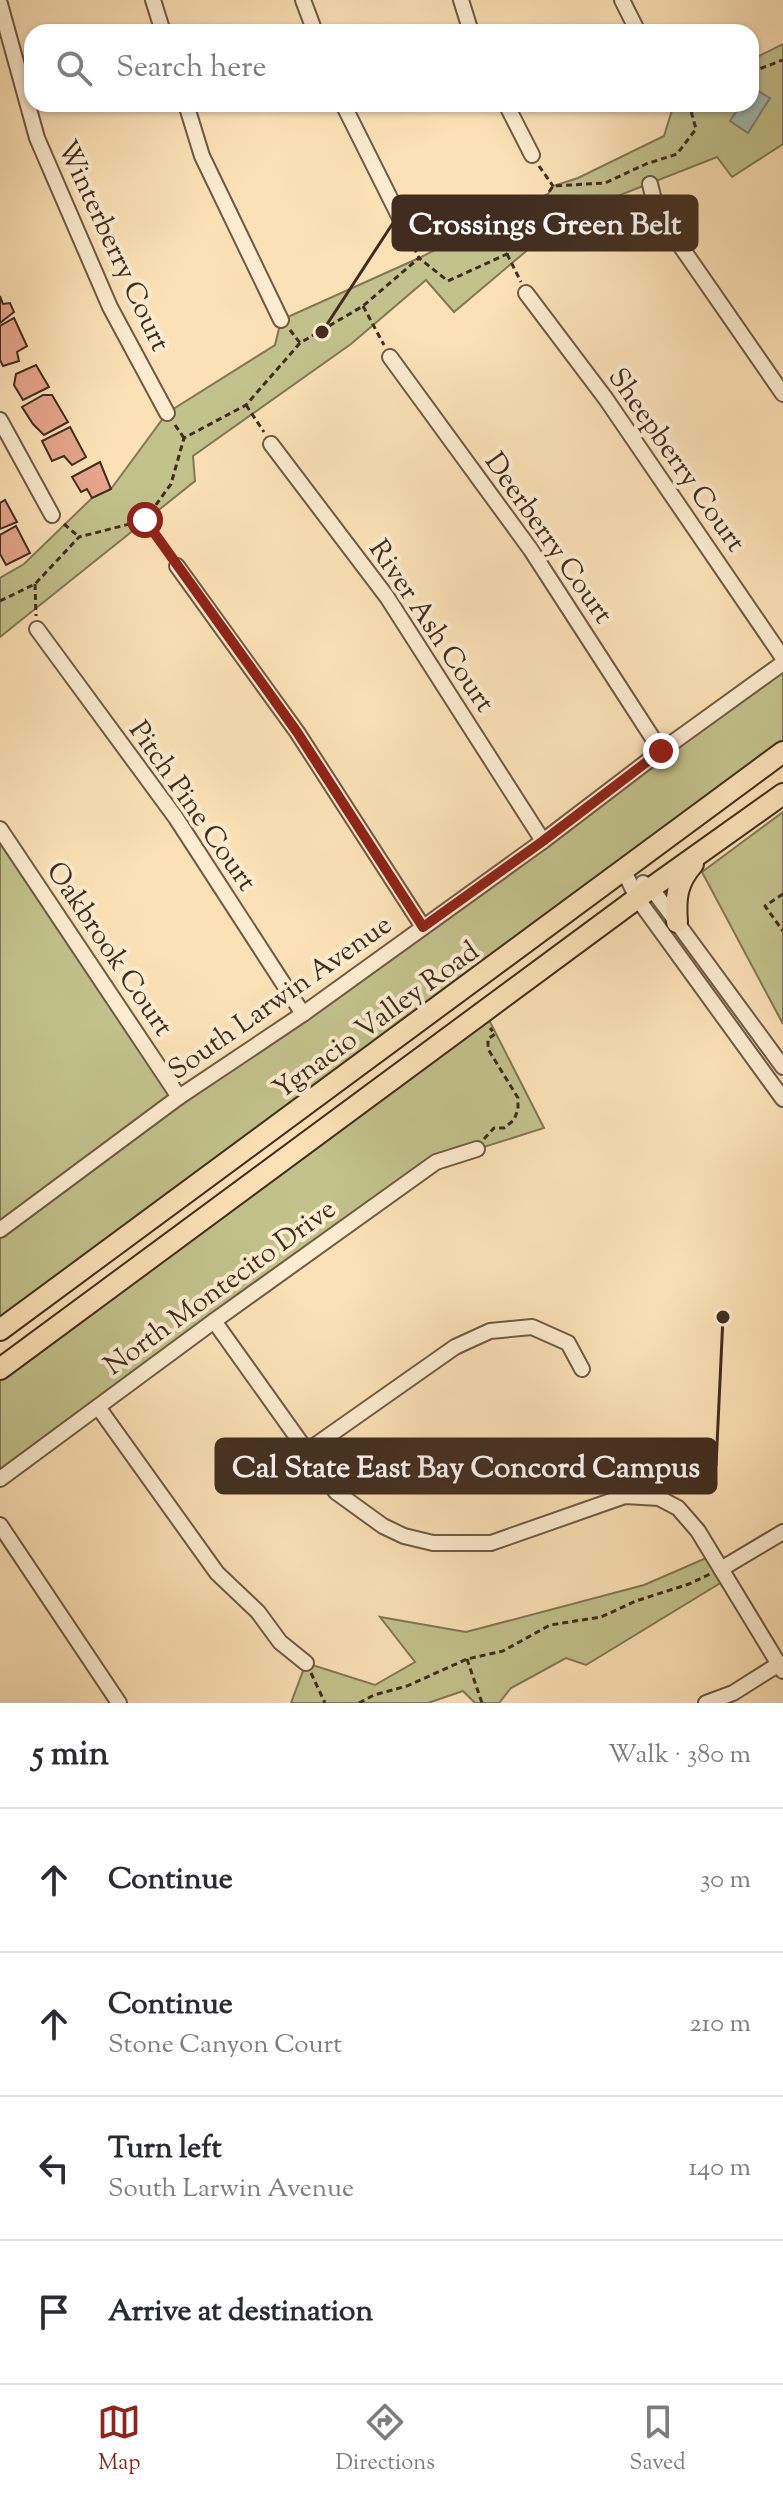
<!DOCTYPE html>
<html lang="en">
<head>
<meta charset="utf-8">
<style>
  :root { --surface:#fff; --page:#f2f2f3; --text:#2b2b33; --muted:#7c7c81; --line:#e1e1e2; --accent:#8f2418 }
  body { margin:0; font-family:"Sorts Mill Goudy",serif; background:var(--page); color:var(--text) }
  .stop { position:absolute; width:24px; height:24px; margin:-18px; border:6px solid #8f2418; border-radius:50%; background:#fff }
  .stop.end { background:#8f2418; border-color:#fff; box-shadow:0 2px 8px #0008 }
  .list { margin:0; padding:0; list-style:none }
  h2 { display:flex; justify-content:space-between; align-items:center; height:104px; margin:0; padding:0 32px; font-size:34px }
  h2 small { font-size:26px; font-weight:400; color:var(--muted) }
  .list li { display:grid; grid-template-columns:52px 1fr auto; gap:24px; align-items:center; box-sizing:border-box; height:144px; padding:0 32px; border-top:2px solid var(--line) }
  .list b { display:block; font-size:30px; white-space:nowrap }
  .list p { margin:0; font-size:26px; white-space:nowrap; color:var(--muted) }
  .list em { font-size:26px; font-style:normal; color:var(--muted) }
  .icon { flex:none; width:44px; height:44px; fill:none; stroke:currentColor; stroke-width:2; stroke-linecap:round; stroke-linejoin:round }
  .map { position:relative; flex:none; width:783px; height:1703px; overflow:hidden }
  .search { position:absolute; background:var(--surface); box-shadow:0 2px 6px #0004; left:24px; right:24px; top:24px; height:88px; display:flex; align-items:center; gap:20px; box-sizing:border-box; padding:0 28px; border-radius:24px; color:var(--muted); font-size:30px }
  .sheet { height:680px; background:var(--surface) }
  nav { display:flex; justify-content:space-around; align-items:center; box-sizing:border-box; height:112px; border-top:2px solid var(--line); background:var(--surface); font-size:22px; color:var(--muted) }
  nav a { display:grid; justify-items:center; gap:4px }
  nav .on { color:var(--accent) }
  .map>svg:first-child { display:block }
  .green { fill:#c2c28c; stroke:#827856; stroke-width:2 }
  .water { fill:#a0bcb5; stroke:#7a8379; stroke-width:2 }
  .building { fill:#e6a68d; stroke:#412d1f; stroke-width:2 }
  .lines { fill:none; stroke-linecap:round; stroke-linejoin:round }
  .minor-casing { stroke:#705a45; stroke-width:18 }
  .highway-casing { stroke:#412d1f; stroke-width:24 }
  .path { stroke:#412d1f; stroke-width:3; stroke-dasharray:6 4; stroke-linecap:butt }
  .minor { stroke:#fdecd0; stroke-width:14 }
  .highway { stroke:#fce1b7; stroke-width:20 }
  .route { stroke:#8f2418; stroke-width:10 }
  .labels { text-anchor:middle; stroke-width:8; stroke-linejoin:round; paint-order:stroke }
  .street-label { font-size:28px; fill:#412d1f; stroke:#fdecd0 }
  .leader { fill:none; stroke:#412d1f; stroke-width:3 }
  .callout-dot { fill:#412d1f; stroke:#fdecd0; stroke-width:3 }
  .callout { fill:#412d1f; stroke:#412d1f; stroke-width:3 }
  .callout-label { font-size:30px; text-anchor:middle; font-weight:bold; fill:#fff }
</style>
</head>
<body>
<div class="map">
<svg width="783" height="1703" viewBox="0 0 783 1703">
  <rect width="100%" height="100%" fill="#fce1b7"/>
  <filter id="stains"><feTurbulence type="fractalNoise" baseFrequency=".0025" numOctaves="4"/><feColorMatrix values="0 0 0 0 .2 0 0 0 0 .09 0 0 0 0 .02 0 0 0 .5 -.17"/></filter>
  <radialGradient id="worn" r=".72"><stop offset=".6" stop-color="#630" stop-opacity="0"/><stop offset="1" stop-color="#630" stop-opacity=".3"/></radialGradient>
  <g class="green">
    <polygon points="783,44 783,144 732,177 717,157 569,215 454,312 426,280 351,344 193,456 195,481 0,637 0,578 24,564 92,498 111,489 167,413 275,345 281,320 419,258 548,194 553,186 578,178 664,136 674,104 751,104 751,60"/>
    <polygon points="783,663 783,752 0,1330 0,829 179,1097"/>
    <polygon points="783,812 783,1024 702,872"/>
    <polygon points="485,1012 544,1128 436,1162 0,1479 0,1369"/>
    <polygon points="713,1555 727,1579 586,1665 566,1658 511,1688 499,1703 475,1703 463,1691 428,1703 291,1703 306,1663 375,1685 415,1662 380,1617 466,1632 644,1585"/>
  </g>
  <polygon class="water" points="751,87 770,98 748,133 730,121 741,104 751,104"/>
  <g class="building">
    <polygon points="0,296 3,304 10,303 14,312 0,323"/>
    <polygon points="14,318 27,346 17,352 19,361 3,366 0,360 0,326"/>
    <polygon points="36,365 49,387 23,400 14,385 16,374"/>
    <polygon points="43,395 52,395 68,422 44,435 33,424 22,407"/>
    <polygon points="70,427 86,457 72,465 64,456 52,461 42,441"/>
    <polygon points="100,462 111,489 92,498 87,489 81,492 72,477"/>
    <polygon points="5,500 17,522 0,529 0,503"/>
    <polygon points="16,526 30,553 6,565 0,554 0,535"/>
  </g>
  <g class="lines">
    <g class="minor-casing">
      <g id="minor">
        <polyline points="153,0 163,32"/>
        <polyline points="303,0 315,32"/>
        <polyline points="461,0 471,32"/>
        <polyline points="622,0 638,32"/>
        <polyline points="0,4 37,138 110,307 167,413"/>
        <polyline points="186,104 202,156 281,320"/>
        <polyline points="343,104 399,216"/>
        <polyline points="506,104 532,155"/>
        <polyline points="650,184 657,212 783,394"/>
        <polyline points="526,293 606,399 783,658"/>
        <polyline points="390,357 531,550 661,751"/>
        <polyline points="0,420 52,515"/>
        <polyline points="271,444 387,597 543,841"/>
        <polyline points="177,566 297,732 423,927"/>
        <polyline points="37,629 176,818 303,1014"/>
        <polyline points="0,829 179,1097"/>
        <polyline points="624,871 637,898 783,1099"/>
        <polyline points="643,883 651,888 664,905 783,1067"/>
        <polyline points="0,1230 179,1097 303,1014 543,841 661,751 783,663"/>
        <polyline points="214,1321 336,1492 383,1526 404,1536 433,1543 491,1543 625,1496 659,1498 678,1508 698,1531 783,1671"/>
        <polyline points="98,1407 217,1573 258,1612 280,1642 306,1663"/>
        <polyline points="307,1451 455,1347 490,1331 532,1327 568,1343 582,1369"/>
        <polyline points="0,1479 214,1321 436,1162 477,1149"/>
        <polyline points="0,1525 119,1703"/>
        <polyline points="721,1569 783,1532"/>
        <polyline points="706,1703 733,1693 779,1664"/>
      </g>
    </g>
    <g class="highway-casing">
      <g id="highway">
        <path d="M 677,922 C 675,898 677,882 693,864"/>
        <polyline points="0,1330 783,752"/>
        <polyline points="0,1369 651,888 783,794"/>
      </g>
    </g>
    <g class="path">
      <polyline points="751,72 783,60"/>
      <polyline points="673,104 691,111 700,104"/>
      <polyline points="539,166 553,186"/>
      <polyline points="405,229 419,258"/>
      <polyline points="507,254 521,282"/>
      <polyline points="363,306 384,345"/>
      <polyline points="290,330 300,343"/>
      <polyline points="246,405 264,432"/>
      <polyline points="175,425 184,438"/>
      <polyline points="145,520 170,557"/>
      <polyline points="64,524 79,537"/>
      <polyline points="35,584 36,616"/>
      <polyline points="0,601 35,584 79,537 145,520 171,484 184,438 246,405 300,343 363,306 419,258 448,281 507,254 553,186 605,183 646,164 677,154 696,129 691,111"/>
      <polyline points="783,894 765,906 783,931"/>
      <polyline points="484,1139 494,1128 504,1128 514,1120 518,1109 518,1098 488,1049 488,1039 495,1034 490,1028"/>
      <polyline points="467,1659 482,1703"/>
      <polyline points="311,1673 325,1703"/>
      <polyline points="359,1703 374,1695 407,1686 467,1659 503,1651 550,1625 601,1617 636,1601 689,1584 710,1574"/>
    </g>
    <use href="#minor" class="minor"/>
    <use href="#highway" class="highway"/>
  </g>
  <g class="lines">
    <polyline class="route" points="145,520 297,732 423,927 543,841 661,751"/>
  </g>
  <g class="labels">
    <g class="street-label">
      <text transform="translate(115 245) rotate(65)" y="10">Winterberry Court</text>
      <text transform="translate(678 459) rotate(55)" y="10">Sheepberry Court</text>
      <text transform="translate(550 537) rotate(55)" y="10">Deerberry Court</text>
      <text transform="translate(433 625) rotate(56)" y="10">River Ash Court</text>
      <text transform="translate(194 805) rotate(55)" y="10">Pitch Pine Court</text>
      <text transform="translate(111 948) rotate(56)" y="10">Oakbrook Court</text>
      <text transform="translate(279 996) rotate(-35)" y="10">South Larwin Avenue</text>
      <text transform="translate(375 1019) rotate(-36)" y="10">Ygnacio Valley Road</text>
      <text transform="translate(219 1286) rotate(-36)" y="10">North Montecito Drive</text>
    </g>
  </g>
  <path class="leader" d="M322 332L393 223M723 1317L716 1466"/>
  <g class="callout-dot">
    <circle cx="322" cy="332" r="8"/>
    <circle cx="723" cy="1317" r="8"/>
  </g>
  <g class="callout">
    <rect x="393" y="196" width="304" height="54" rx="8"/>
    <rect x="216" y="1439" width="500" height="54" rx="8"/>
  </g>
  <g class="callout-label">
    <text x="545" y="234">Crossings Green Belt</text>
    <text x="466" y="1477">Cal State East Bay Concord Campus</text>
  </g>
  <rect width="100%" height="100%" filter="url(#stains)"/>
  <rect width="100%" height="100%" fill="url(#worn)"/>
</svg>
<div class="stop" style="left:145px;top:520px"></div>
<div class="stop end" style="left:661px;top:751px"></div>
<div class="search"><svg class="icon" aria-label="search" viewBox="0 0 24 24"><circle cx="10" cy="10" r="6"/><path d="M15 15l6 6"/></svg>Search here</div>
</div>
<section class="sheet">
<h2>5 min<small>Walk · 380 m</small></h2>
<ul class="list">
<li><svg class="icon" aria-label="ahead" viewBox="0 0 24 24"><path d="M12 20V5M6 11l6-6 6 6"/></svg><div><b>Continue</b></div><em>30 m</em></li>
<li><svg class="icon" aria-label="ahead" viewBox="0 0 24 24"><path d="M12 20V5M6 11l6-6 6 6"/></svg><div><b>Continue</b><p>Stone Canyon Court</p></div><em>210 m</em></li>
<li><svg class="icon" aria-label="left" viewBox="0 0 24 24"><path d="M17 20v-9H6M10 6l-5 5 5 5"/></svg><div><b>Turn left</b><p>South Larwin Avenue</p></div><em>140 m</em></li>
<li><svg class="icon" aria-label="arrive" viewBox="0 0 24 24"><path d="M6 21V4h12l-3 4 3 4H6"/></svg><div><b>Arrive at destination</b></div></li>
</ul>
</section>
<nav>
<a class="on"><svg class="icon" aria-label="map" viewBox="0 0 24 24"><path d="M3 6l6-2 6 2 6-2v14l-6 2-6-2-6 2zM9 4v14M15 6v14"/></svg>Map</a>
<a><svg class="icon" aria-label="directions" viewBox="0 0 24 24"><path d="M12 3l9 9-9 9-9-9zM9 14v-3h6M13 9l2 2-2 2"/></svg>Directions</a>
<a><svg class="icon" aria-label="saved" viewBox="0 0 24 24"><path d="M7 4h10v16l-5-4-5 4z"/></svg>Saved</a>
</nav>
</body>
</html>
